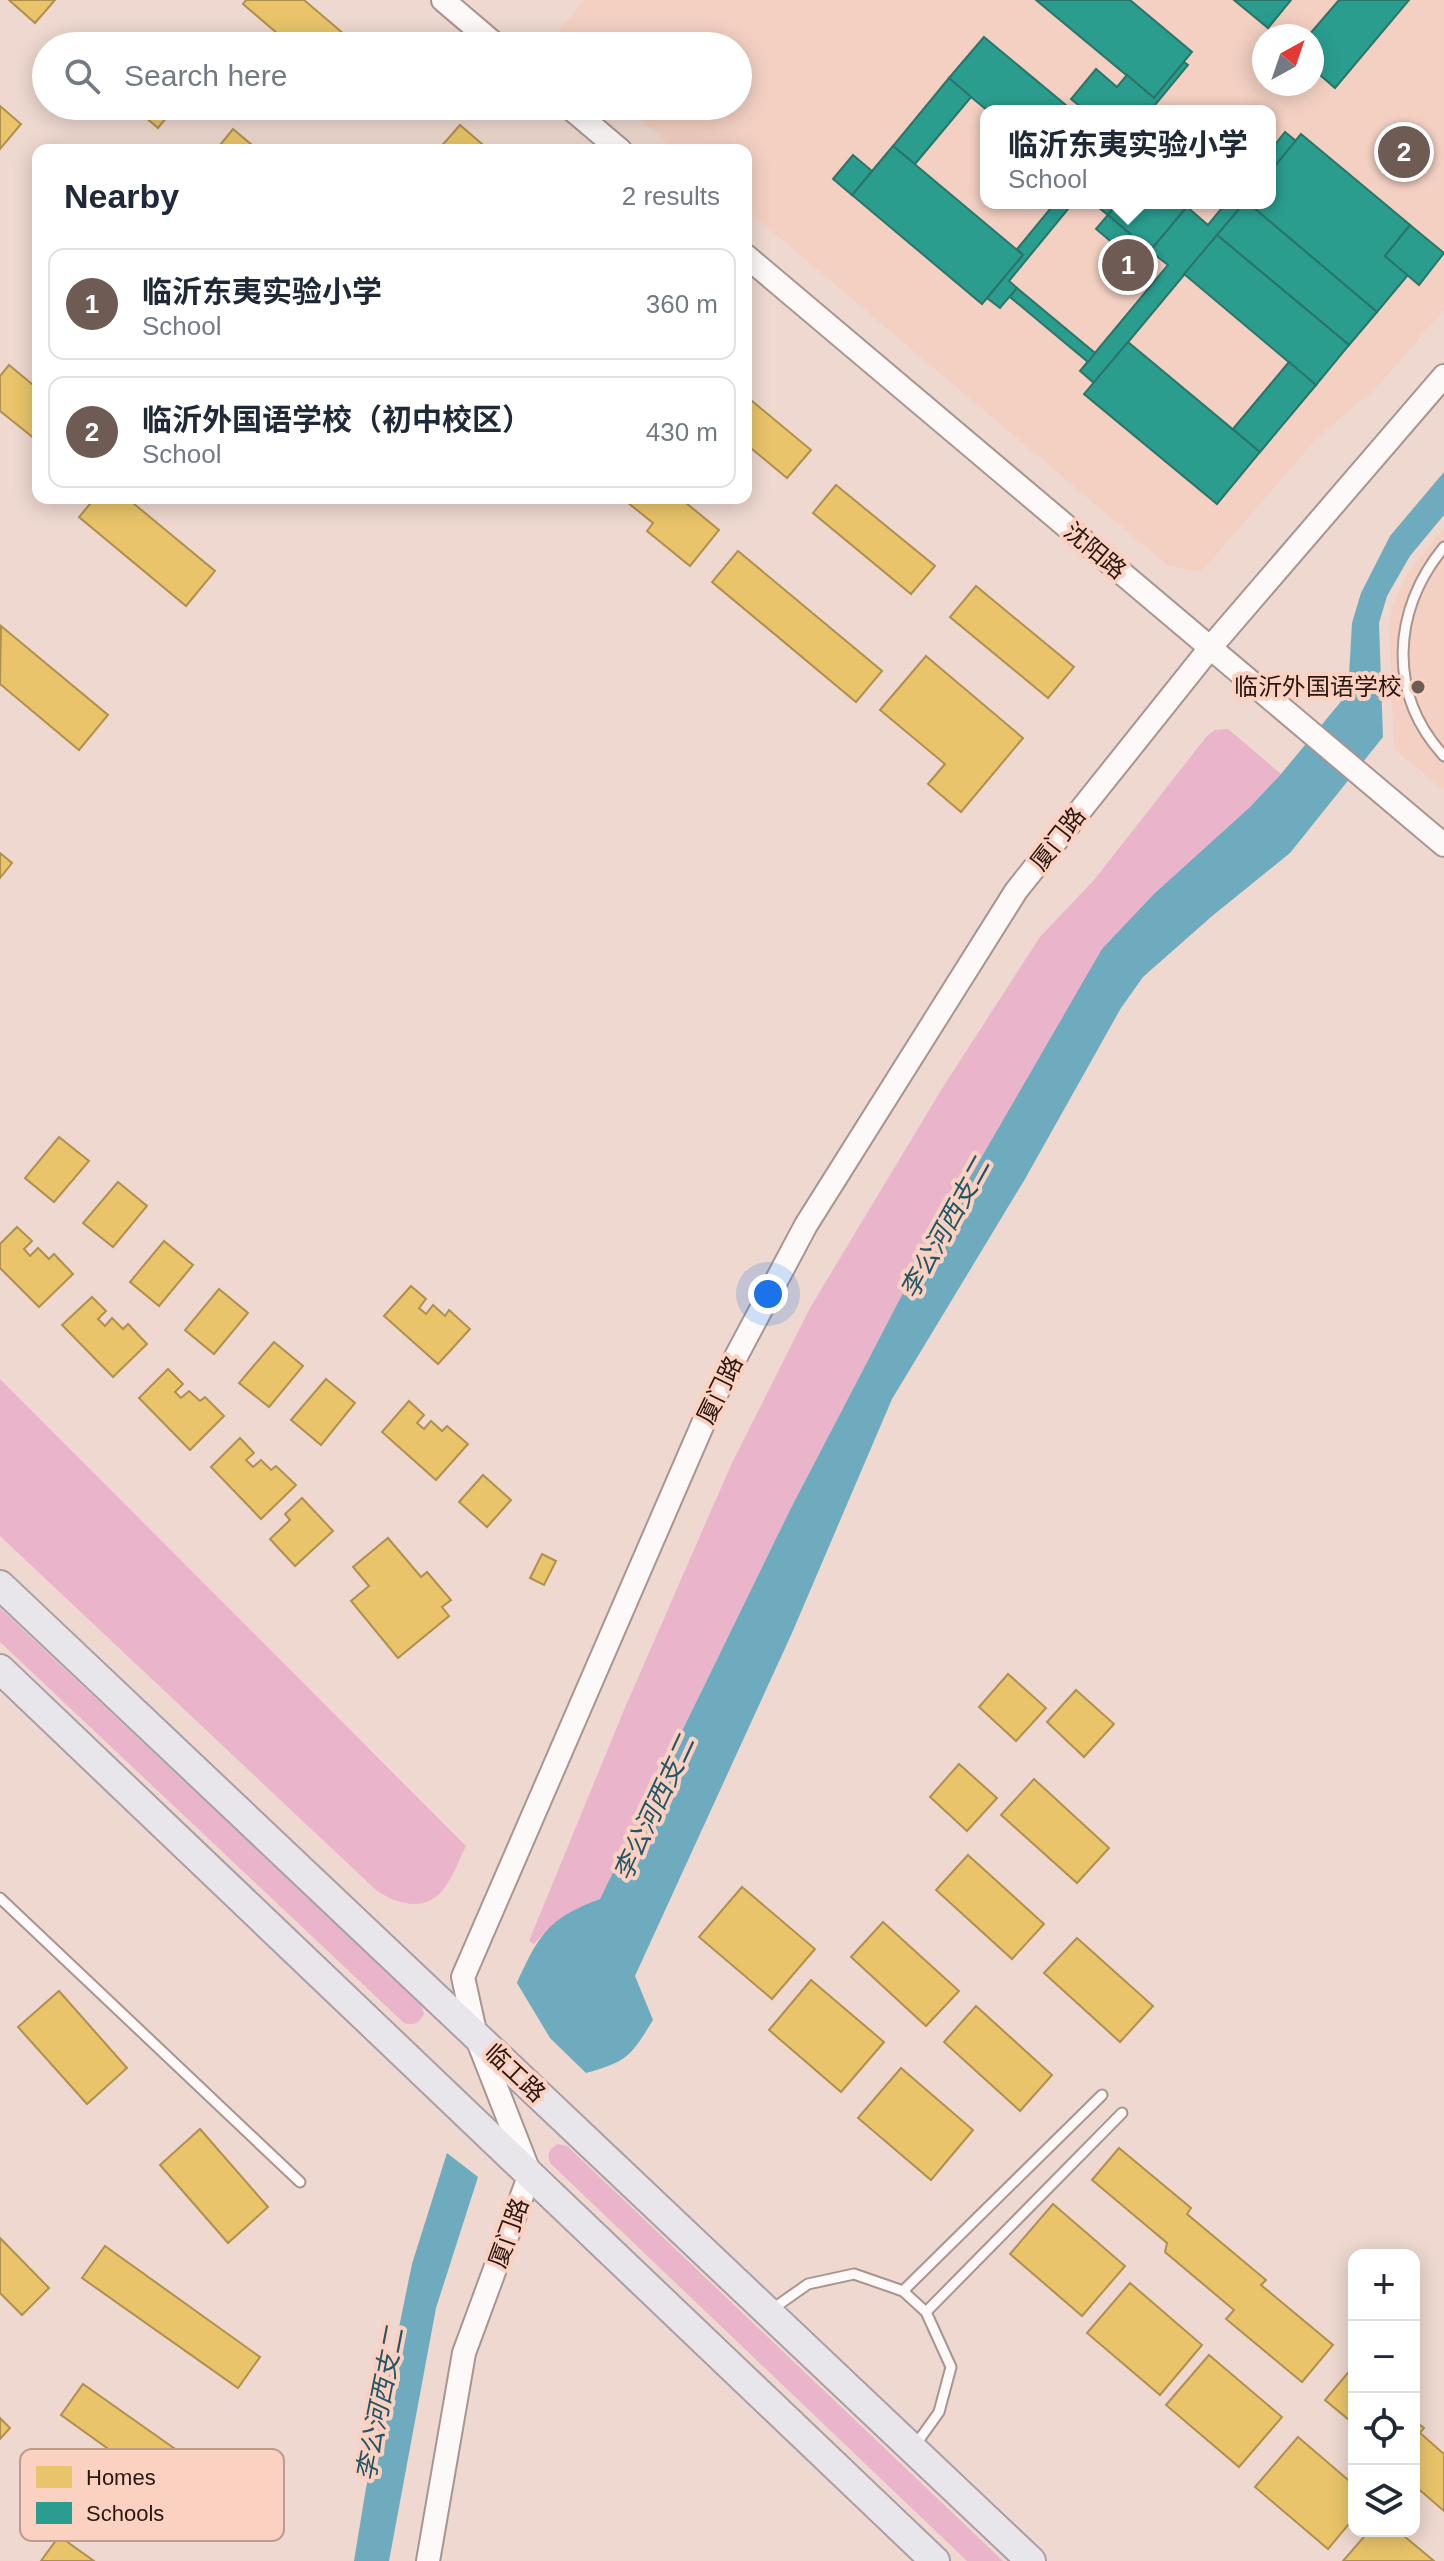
<!DOCTYPE html>
<html lang="en">
<head>
<meta charset="utf-8">
<style>
  :root { --surface:#fff; --page:#f2f2f3; --text:#1f2937; --muted:#747a83; --line:#e0e1e3; --accent:#6e5b53 }
  body { margin:0; font-family:Helvetica,"Noto Sans SC",sans-serif; background:var(--page); color:var(--text) }
  .controls { position:absolute; right:24px; bottom:24px; display:grid; overflow:hidden; border-radius:16px; box-shadow:0 4px 20px #0003 }
  .controls button { width:72px; height:72px; display:grid; place-items:center; padding:0; border:0; border-bottom:2px solid var(--line); background:var(--surface); color:var(--text); font:40px sans-serif }
  .compass { position:absolute; left:1252px; top:24px; width:72px; height:72px; border-radius:50%; background:var(--surface); box-shadow:0 4px 20px #0003; rotate:40deg }
  .you { position:absolute; left:768px; top:1294px; width:28px; height:28px; margin:-20px; border:6px solid #fff; border-radius:50%; background:#1a73e8; box-shadow:0 0 0 12px #1a73e833 }
  .badge { display:grid; place-items:center; width:52px; height:52px; border-radius:50%; background:var(--accent); color:#fff; font-size:26px; font-weight:700 }
  .pin { position:absolute; translate:-50% -50%; border:4px solid #fff; box-shadow:0 2px 8px #0006 }
  .popup { position:absolute; left:980px; top:105px; width:296px; height:104px; box-sizing:border-box; display:grid; place-content:center; border-radius:16px; background:var(--surface); filter:drop-shadow(0 2px 6px #0005); font-size:26px; white-space:nowrap; color:var(--muted) }
  .popup b { font-size:30px; color:var(--text) }
  .popup::after { content:''; position:absolute; left:50%; top:100%; margin-left:-16px; border:16px solid transparent; border-top-color:var(--surface) }
  .list { margin:0; padding:0; list-style:none }
  h2 { display:flex; justify-content:space-between; align-items:center; height:104px; margin:0; padding:0 32px; font-size:34px }
  h2 small { font-size:26px; font-weight:400; color:var(--muted) }
  .list li { display:grid; grid-template-columns:52px 1fr auto; gap:24px; align-items:center; box-sizing:border-box; height:112px; margin:0 16px 16px; padding:0 16px; border:2px solid var(--line); border-radius:16px }
  .list b { display:block; font-size:30px; white-space:nowrap }
  .list p { margin:0; font-size:26px; white-space:nowrap; color:var(--muted) }
  .list em { font-size:26px; font-style:normal; color:var(--muted) }
  .icon { flex:none; width:44px; height:44px; fill:none; stroke:currentColor; stroke-width:2; stroke-linecap:round; stroke-linejoin:round }
  .map { position:relative; flex:none; width:1444px; height:2561px; overflow:hidden }
  .search { position:absolute; background:var(--surface); box-shadow:0 4px 20px #0003; left:32px; top:32px; width:720px; height:88px; display:flex; align-items:center; gap:20px; box-sizing:border-box; padding:0 28px; border-radius:44px; color:var(--muted); font-size:30px }
  .panel { position:absolute; background:var(--surface); box-shadow:0 4px 20px #0003; left:32px; top:144px; width:720px; height:360px; border-radius:16px }
  .map>svg:first-child { display:block }
  .built { fill:#f3d0c2; fill-rule:evenodd }
  .green { fill:#eab4cb }
  .water { fill:#6fabbe }
  .homes { fill:#e9c46a; stroke:#af904f; stroke-width:2 }
  .schools { fill:#2a9d8f; stroke:#2a7569; stroke-width:2 }
  .lines { fill:none; stroke-linecap:round; stroke-linejoin:round }
  .service-casing { stroke:#a8958f; stroke-width:13 }
  .tertiary-casing { stroke:#a8958f; stroke-width:26 }
  .primary-casing { stroke:#a99ea6; stroke-width:32 }
  .service { stroke:#fcf9f8; stroke-width:9 }
  .tertiary { stroke:#fcf9f8; stroke-width:22 }
  .primary { stroke:#e9e6eb; stroke-width:28 }
  .poi-dot { fill:#6e5b53; stroke:#fbd2c2; stroke-width:3 }
  .labels { text-anchor:middle; stroke-width:8; stroke-linejoin:round; paint-order:stroke }
  .street-label { font-size:24px; fill:#291710; stroke:#fbd2c2 }
  .poi-label { font-size:24px; fill:#291710; stroke:#fbd2c2; text-anchor:end }
  .water-label { font-size:26px; font-style:italic; fill:#256; stroke:#fbd2c2 }
  .key { fill:#fbd2c2; stroke:#bc9a8d; stroke-width:2 }
  .key-label { font-size:22px; fill:#291710 }
</style>
</head>
<body>
<div class="map">
<svg width="1444" height="2561" viewBox="0 0 1444 2561">
  <rect width="100%" height="100%" fill="#eed8cf"/>
  <g class="built">
    <path d="M 584,0 L 1444,0 L 1444,310 L 1376,388 L 1317,438 L 1201,572 L 1167,565 L 746,209 L 746,150 L 676,150 L 624,106 L 738,106 L 738,46 L 553,46 L 549,43 ZM 1264,36 L 1312,36 L 1312,84 L 1264,84 ZM 986,111 L 1270,111 L 1270,203 L 986,203 Z"/>
    <polygon points="1444,528 1444,790 1394,749 1389,625 1393,605 1407,574"/>
  </g>
  <g class="green">
    <path d="M 1228,729 L 1281,774 L 1249,808 L 902,1295 L 791,1508 L 600,1899 C 570,1910 555,1920 534,1944 L 529,1941 L 624,1710 L 731,1465 L 810,1308 L 943,1087 L 1040,937 L 1094,880 L 1207,736 L 1215,730 Z"/>
    <path d="M 0,1379 L 466,1846 C 459,1859 454,1875 445,1887 C 428,1913 397,1905 376,1890 L 0,1536 Z"/>
    <path d="M 0,1608 L 421,2005 L 424,2014 C 419,2023 414,2026 404,2023 L 0,1642 Z"/>
    <path d="M 558,2144 L 567,2146 L 1003,2561 L 967,2561 L 550,2163 C 547,2153 549,2149 558,2144 Z"/>
  </g>
  <g class="water">
    <path d="M 1444,472 L 1444,515 L 1410,556 L 1387,596 L 1379,623 L 1383,737 L 1290,853 L 1211,917 L 1143,977 L 1121,1008 L 1025,1179 L 892,1399 L 792,1633 L 635,1976 L 653,2020 C 631,2056 627,2062 586,2073 L 550,2038 L 517,1983 C 539,1935 548,1918 600,1899 L 791,1508 L 902,1295 L 1102,949 L 1154,894 L 1249,808 L 1281,774 L 1348,693 L 1352,623 L 1361,593 L 1390,536 Z"/>
    <polygon points="447,2153 478,2177 436,2308 389,2561 354,2561 366,2488 412,2264"/>
  </g>
  <g class="homes">
    <polygon points="9,0 55,0 35,23"/>
    <polygon points="246,0 304,0 358,46 292,46 243,4"/>
    <polygon points="0,106 21,124 0,149"/>
    <polygon points="132,106 176,106 158,128"/>
    <polygon points="460,125 489,150 438,150"/>
    <polygon points="233,129 258,150 216,150"/>
    <polygon points="9,365 38,389 38,435 35,439 0,411 0,376"/>
    <polygon points="746,396 811,450 787,478 746,444"/>
    <polygon points="836,485 935,566 911,594 813,513"/>
    <polygon points="95,498 127,498 215,571 186,606 79,517"/>
    <polygon points="622,498 680,498 719,530 690,566 647,531 653,523"/>
    <polygon points="738,551 882,671 856,702 712,582"/>
    <polygon points="976,586 1074,667 1048,698 950,617"/>
    <polygon points="1,626 108,715 79,750 0,684"/>
    <polygon points="926,656 1023,738 961,812 928,784 945,764 880,710"/>
    <polygon points="0,853 12,863 0,878"/>
    <polygon points="59,1137 89,1161 54,1202 25,1178"/>
    <polygon points="118,1182 147,1206 113,1247 83,1223"/>
    <polygon points="17,1227 32,1241 24,1249 30,1256 38,1248 49,1259 54,1254 73,1274 39,1307 0,1268 0,1244"/>
    <polygon points="164,1241 193,1265 159,1306 130,1282"/>
    <polygon points="411,1286 426,1299 419,1308 426,1314 433,1305 445,1316 449,1310 470,1329 438,1364 384,1316"/>
    <polygon points="219,1289 248,1313 214,1354 185,1330"/>
    <polygon points="92,1297 106,1311 98,1319 105,1326 112,1318 123,1329 128,1324 147,1344 113,1377 62,1325"/>
    <polygon points="274,1342 303,1366 269,1407 239,1383"/>
    <polygon points="168,1369 183,1384 175,1392 181,1398 189,1391 200,1401 205,1397 224,1416 190,1450 139,1398"/>
    <polygon points="326,1379 355,1403 321,1445 291,1420"/>
    <polygon points="409,1401 424,1415 417,1423 424,1429 431,1421 442,1431 447,1426 468,1444 436,1480 382,1432"/>
    <polygon points="240,1438 254,1453 246,1460 253,1467 261,1460 271,1470 276,1466 296,1485 261,1519 211,1467"/>
    <polygon points="483,1475 511,1500 487,1527 459,1502"/>
    <polygon points="302,1498 333,1531 295,1566 270,1539 290,1520 285,1514"/>
    <polygon points="388,1538 421,1577 427,1572 451,1600 442,1607 449,1616 398,1658 351,1601 369,1586 353,1567"/>
    <polygon points="542,1554 556,1561 544,1585 530,1578"/>
    <polygon points="1008,1674 1046,1708 1016,1741 979,1707"/>
    <polygon points="1076,1690 1114,1724 1084,1757 1047,1722"/>
    <polygon points="959,1764 997,1798 967,1831 930,1797"/>
    <polygon points="1034,1779 1109,1848 1077,1883 1001,1815"/>
    <polygon points="968,1855 1044,1924 1012,1959 936,1890"/>
    <polygon points="742,1887 815,1949 772,1999 699,1937"/>
    <polygon points="883,1922 959,1991 926,2026 851,1957"/>
    <polygon points="1077,1938 1153,2006 1120,2042 1044,1973"/>
    <polygon points="811,1980 884,2042 841,2092 769,2030"/>
    <polygon points="59,1991 127,2068 87,2104 18,2027"/>
    <polygon points="976,2006 1052,2075 1020,2111 944,2042"/>
    <polygon points="901,2068 973,2130 931,2180 858,2118"/>
    <polygon points="200,2129 268,2207 228,2243 160,2165"/>
    <polygon points="1119,2148 1191,2208 1187,2214 1266,2280 1261,2285 1333,2345 1302,2382 1226,2319 1234,2310 1165,2252 1167,2243 1092,2180"/>
    <polygon points="1053,2204 1125,2266 1082,2316 1010,2254"/>
    <polygon points="0,2238 49,2288 22,2315 0,2293"/>
    <polygon points="105,2246 260,2357 238,2388 82,2278"/>
    <polygon points="1130,2283 1202,2345 1160,2395 1087,2333"/>
    <polygon points="1209,2355 1282,2417 1239,2467 1166,2405"/>
    <polygon points="1352,2368 1354,2369 1354,2424 1325,2400"/>
    <polygon points="83,2384 239,2494 216,2526 61,2415"/>
    <polygon points="0,2418 10,2428 0,2439"/>
    <polygon points="1414,2420 1424,2428 1420,2433 1444,2454 1444,2511 1414,2485"/>
    <polygon points="1298,2437 1354,2485 1354,2518 1328,2549 1255,2487"/>
    <polygon points="1369,2531 1398,2531 1434,2561 1343,2561"/>
    <polygon points="59,2536 94,2561 41,2561"/>
  </g>
  <g class="schools">
    <polygon points="1036,0 1130,0 1192,52 1154,98"/>
    <polygon points="1234,0 1291,0 1268,28"/>
    <polygon points="1339,0 1409,0 1335,88 1312,68 1312,36 1308,36"/>
    <polygon points="984,37 1073,111 988,111 971,97 949,78"/>
    <polygon points="1184,62 1188,65 1150,111 1086,111 1071,99 1096,69 1117,87 1127,75 1154,98"/>
    <polygon points="949,78 971,97 915,164 893,146"/>
    <polygon points="1285,132 1296,141 1270,172 1270,151"/>
    <polygon points="1301,134 1410,225 1385,256 1408,275 1377,312 1248,203 1270,203 1270,172"/>
    <polygon points="893,146 1023,255 982,304 852,195"/>
    <polygon points="853,155 872,171 852,195 833,179"/>
    <polygon points="1055,203 1073,203 1009,281 1017,288 1000,308 987,298 1023,255 1017,249"/>
    <polygon points="1093,203 1118,203 1108,215"/>
    <polygon points="1118,203 1190,203 1150,251 1108,215"/>
    <polygon points="1226,203 1244,203 1094,383 1080,371 1168,265 1150,251 1187,207 1208,225"/>
    <polygon points="1244,203 1248,203 1377,312 1349,345 1217,235"/>
    <polygon points="1108,215 1150,251 1139,265 1096,229"/>
    <polygon points="1410,225 1444,253 1419,285 1385,256"/>
    <polygon points="1217,235 1349,345 1316,385 1184,274"/>
    <polygon points="1017,288 1095,353 1088,362 1010,297"/>
    <polygon points="1128,342 1260,452 1217,504 1084,394"/>
    <polygon points="1289,362 1316,385 1260,452 1233,429"/>
  </g>
  <g class="lines">
    <g class="service-casing">
      <g id="service">
        <path d="M 1444,547 C 1392,610 1387,694 1444,756"/>
        <polyline points="0,1898 300,2182"/>
        <polyline points="903,2291 1102,2095"/>
        <polyline points="771,2310 808,2284 854,2274 903,2291 926,2312 951,2367 939,2412 914,2447"/>
        <polyline points="926,2312 1122,2113"/>
      </g>
    </g>
    <g class="tertiary-casing">
      <g id="tertiary">
        <polyline points="443,0 497,46"/>
        <polyline points="568,106 620,150"/>
        <polyline points="746,256 1444,845"/>
        <polyline points="428,2561 464,2353 530,2174 476,2036 463,1977 715,1396 806,1225 1016,891 1210,648 1444,376"/>
      </g>
    </g>
    <g class="primary-casing">
      <g id="primary">
        <polyline points="0,1585 1031,2561"/>
        <polyline points="0,1669 935,2561"/>
      </g>
    </g>
    <use href="#service" class="service"/>
    <use href="#tertiary" class="tertiary"/>
    <use href="#primary" class="primary"/>
  </g>
  <circle class="poi-dot" cx="1418" cy="687" r="8"/>
  <g class="labels">
    <g class="street-label">
      <text transform="translate(1095 551) rotate(40)" y="8">沈阳路</text>
      <text transform="translate(1058 839) rotate(-52)" y="8">厦门路</text>
      <text transform="translate(720 1390) rotate(-64)" y="8">厦门路</text>
      <text transform="translate(515 2073) rotate(43)" y="8">临工路</text>
      <text transform="translate(509 2233) rotate(-70)" y="8">厦门路</text>
    </g>
    <g class="poi-label">
      <text x="1402" y="695">临沂外国语学校</text>
    </g>
    <g class="water-label">
      <text transform="translate(945 1228) rotate(-61)" y="9">李公河西支二</text>
      <text transform="translate(654 1808) rotate(-65)" y="9">李公河西支二</text>
      <text transform="translate(380 2404) rotate(-79)" y="9">李公河西支二</text>
    </g>
  </g>
  <rect x="20" y="2449" width="264" height="92" rx="12" class="key"/>
  <rect x="36" y="2466" width="36" height="22" fill="#e9c46a"/>
  <rect x="36" y="2502" width="36" height="22" fill="#2a9d8f"/>
  <g class="key-label">
    <text x="86" y="2485">Homes</text>
    <text x="86" y="2521">Schools</text>
  </g>
</svg>
<div class="controls">
<button>+</button>
<button>−</button>
<button><svg class="icon" aria-label="locate" viewBox="0 0 24 24"><circle cx="12" cy="12" r="6"/><path d="M12 2v4M12 18v4M2 12h4M18 12h4"/></svg></button>
<button><svg class="icon" aria-label="layers" viewBox="0 0 24 24"><path d="M12 4l9 5-9 5-9-5zM3 14l9 5 9-5"/></svg></button>
</div>
<svg class="compass" viewBox="-18 -18 36 36"><path d="M0-13l5 13h-10z" fill="#e53935"/><path d="M0 13l5-13h-10z" fill="#747a83"/></svg>
<div class="you"></div>
<div class="pin badge" style="left:1128px;top:265px">1</div>
<div class="popup"><b>临沂东夷实验小学</b>School</div>
<div class="pin badge" style="left:1404px;top:152px">2</div>
<div class="search"><svg class="icon" aria-label="search" viewBox="0 0 24 24"><circle cx="10" cy="10" r="6"/><path d="M15 15l6 6"/></svg>Search here</div>
<section class="panel">
<h2>Nearby<small>2 results</small></h2>
<ul class="list">
<li><span class="badge">1</span><div><b>临沂东夷实验小学</b><p>School</p></div><em>360 m</em></li>
<li><span class="badge">2</span><div><b>临沂外国语学校（初中校区）</b><p>School</p></div><em>430 m</em></li>
</ul>
</section>
</div>
</body>
</html>
